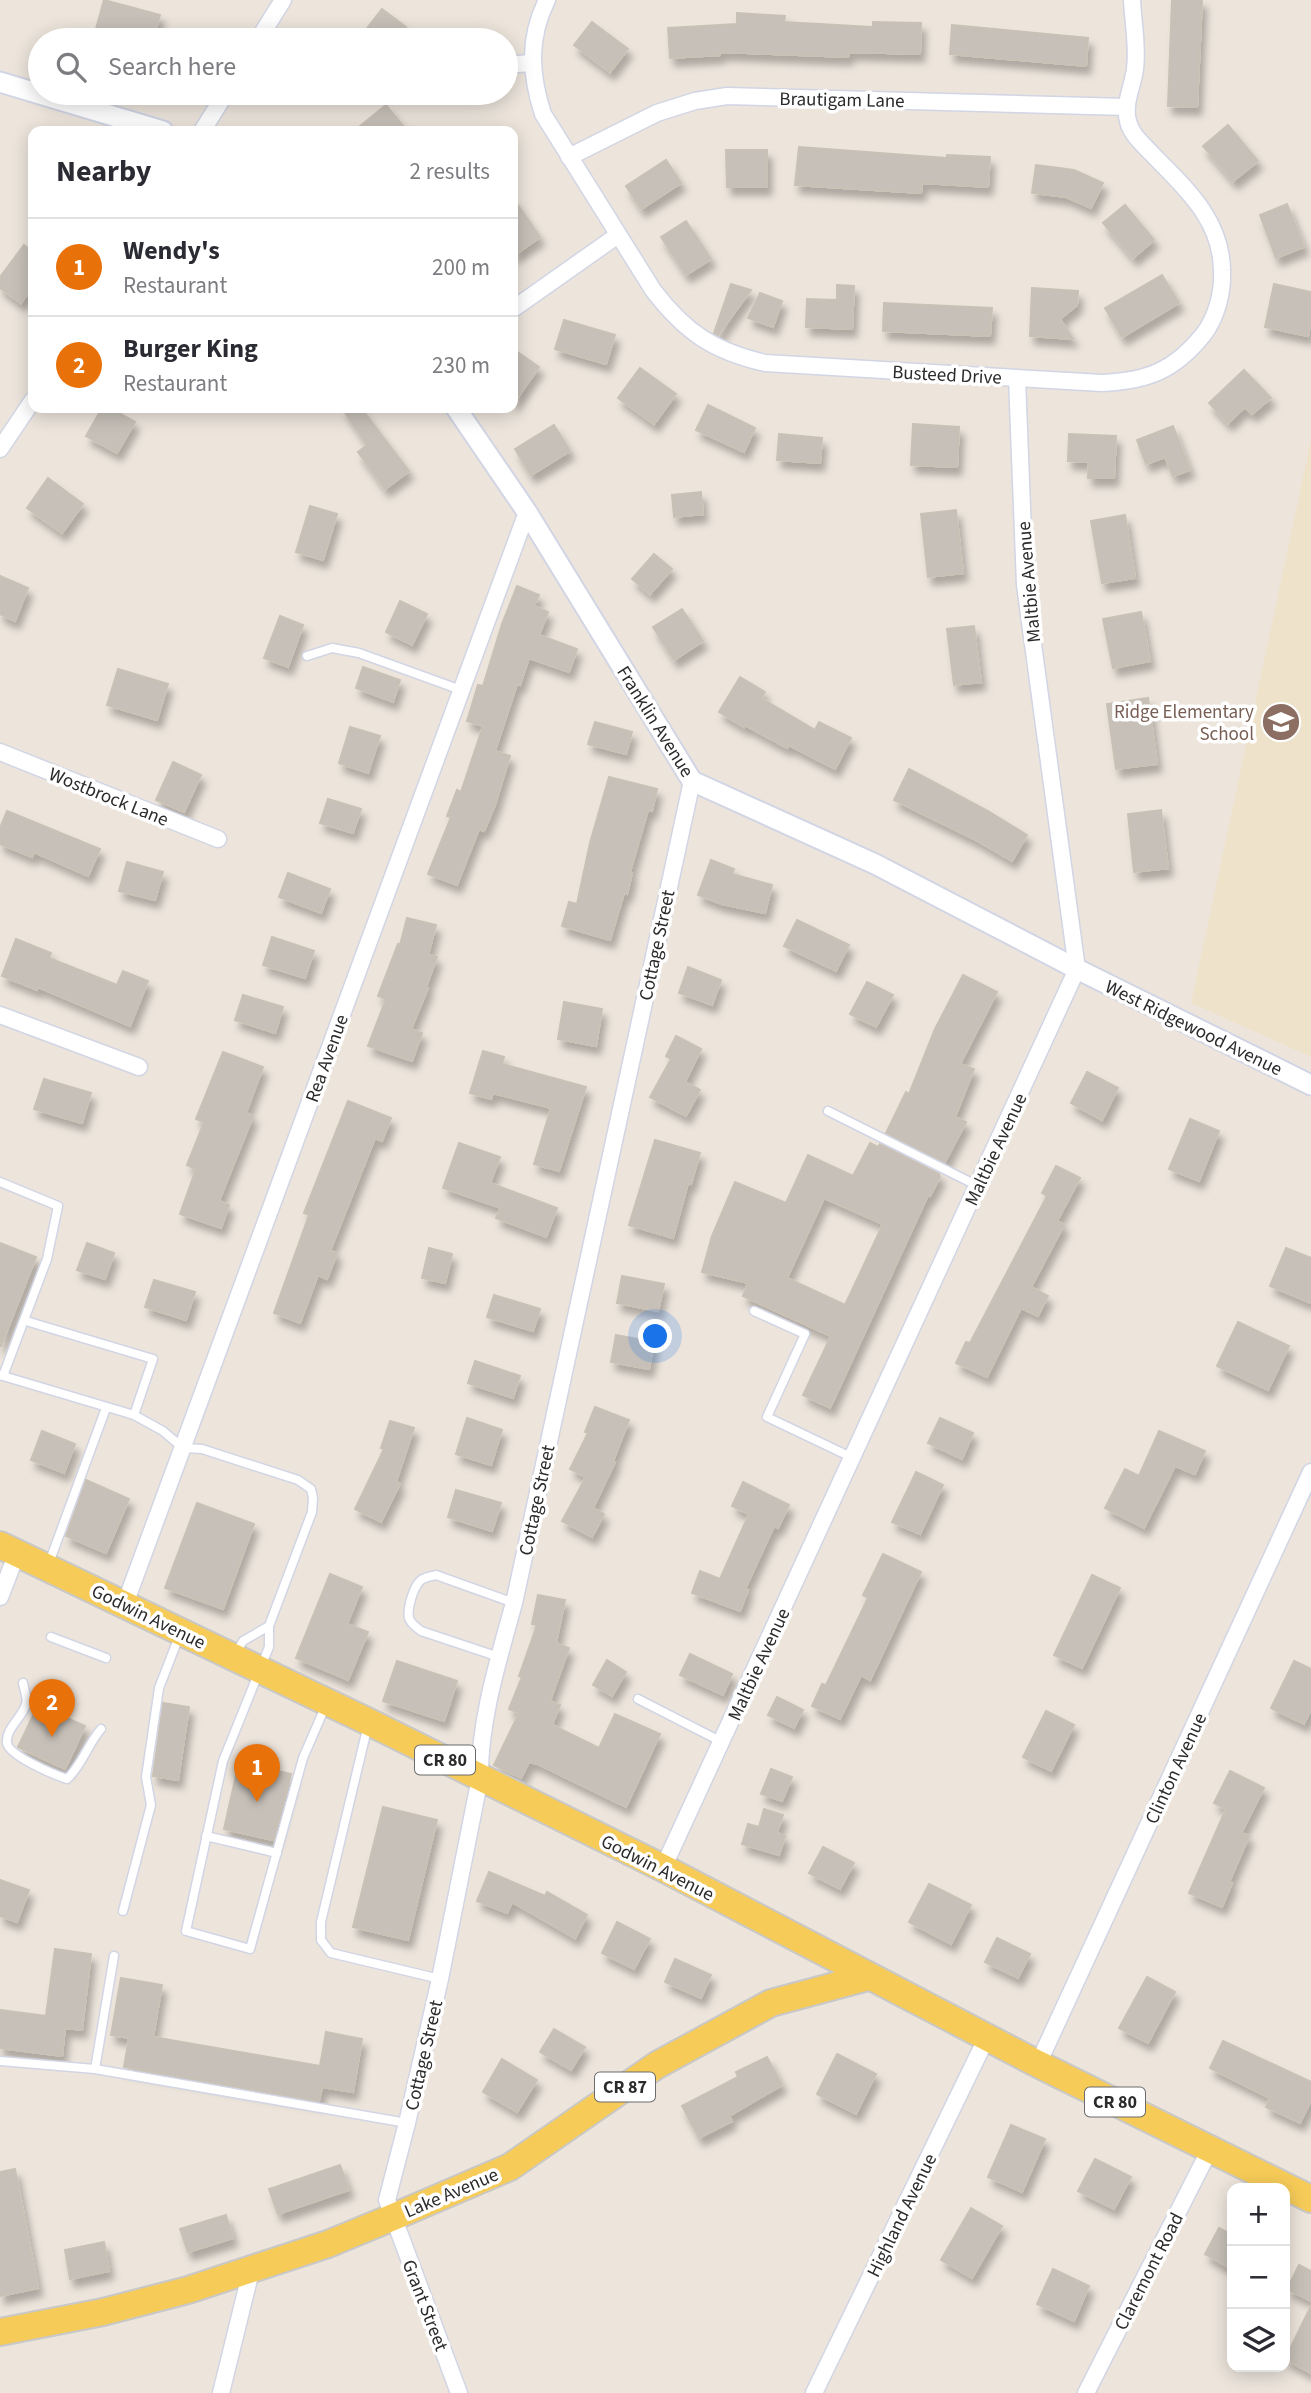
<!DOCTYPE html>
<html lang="en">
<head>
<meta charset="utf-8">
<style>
  :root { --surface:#fff; --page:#f2f2f3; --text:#2b2b33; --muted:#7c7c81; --line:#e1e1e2; --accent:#3764ff }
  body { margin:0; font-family:"Source Sans 3",sans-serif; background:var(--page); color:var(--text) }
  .controls { position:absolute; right:21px; bottom:21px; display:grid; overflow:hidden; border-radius:14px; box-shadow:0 4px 18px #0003 }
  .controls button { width:63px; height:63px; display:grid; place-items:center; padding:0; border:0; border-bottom:2px solid var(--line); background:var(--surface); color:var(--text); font:35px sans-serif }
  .you { position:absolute; left:656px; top:1337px; width:24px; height:24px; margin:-18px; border:5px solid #fff; border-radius:50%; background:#1a73e8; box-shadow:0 0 0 10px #1a73e833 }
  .badge { display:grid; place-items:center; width:46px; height:46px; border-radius:50%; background:var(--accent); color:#fff; font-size:23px; font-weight:700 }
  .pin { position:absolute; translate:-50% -58px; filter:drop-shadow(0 2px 4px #0008) }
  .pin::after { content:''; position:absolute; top:37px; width:24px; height:21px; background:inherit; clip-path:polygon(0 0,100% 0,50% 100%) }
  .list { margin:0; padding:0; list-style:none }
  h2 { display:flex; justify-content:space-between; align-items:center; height:91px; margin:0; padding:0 28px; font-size:30px }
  h2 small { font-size:23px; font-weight:400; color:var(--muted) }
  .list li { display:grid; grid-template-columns:46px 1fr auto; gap:21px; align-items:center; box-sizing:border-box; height:98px; padding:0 28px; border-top:2px solid var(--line) }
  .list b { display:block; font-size:26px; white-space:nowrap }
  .list p { margin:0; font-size:23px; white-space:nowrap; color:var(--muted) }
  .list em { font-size:23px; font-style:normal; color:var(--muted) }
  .icon { flex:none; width:38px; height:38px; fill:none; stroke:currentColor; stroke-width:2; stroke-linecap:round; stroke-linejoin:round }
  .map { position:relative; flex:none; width:1311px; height:2393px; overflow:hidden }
  .search { position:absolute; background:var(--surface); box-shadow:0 4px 18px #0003; left:28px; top:28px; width:490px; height:77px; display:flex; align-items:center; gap:18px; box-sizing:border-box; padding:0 24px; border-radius:38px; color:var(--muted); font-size:26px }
  .panel { position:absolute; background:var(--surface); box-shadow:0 4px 18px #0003; left:28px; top:126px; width:490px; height:287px; border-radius:14px }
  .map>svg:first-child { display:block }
  .education { fill:#efe2cb }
  .building { fill:#c6c0b8; stroke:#c9c1b6; stroke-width:2; fill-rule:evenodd; filter:url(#shadow) }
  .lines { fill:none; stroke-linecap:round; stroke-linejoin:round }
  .service-casing { stroke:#d1d5e4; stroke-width:11 }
  .minor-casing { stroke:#d1d5e4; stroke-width:19 }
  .tertiary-casing { stroke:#d1d5e4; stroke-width:23 }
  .primary-casing { stroke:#c8c8c8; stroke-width:30 }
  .service { stroke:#fff; stroke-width:8 }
  .minor { stroke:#fff; stroke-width:16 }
  .tertiary { stroke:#fff; stroke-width:19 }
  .primary { stroke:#f6cb58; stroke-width:26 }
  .labels { text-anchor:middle; stroke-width:7; stroke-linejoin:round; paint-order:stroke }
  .shield { fill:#fff; stroke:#6b6b6b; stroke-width:2 }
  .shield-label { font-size:18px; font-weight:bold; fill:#2b2b2b }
  .street-label { font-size:19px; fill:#2b2b2b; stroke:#fff }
  .education-label { font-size:19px; fill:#785e54; stroke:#fff; text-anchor:end }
</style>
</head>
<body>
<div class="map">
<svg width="1311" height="2393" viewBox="0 0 1311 2393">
  <defs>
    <filter id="shadow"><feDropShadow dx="4.5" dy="8" stdDeviation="3.5" flood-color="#0004"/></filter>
  </defs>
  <rect width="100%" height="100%" fill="#ede5dc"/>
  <polygon class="education" points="1311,440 1311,1057 1191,1003"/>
  <g class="building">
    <polygon points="104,0 160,15 153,40 111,40 94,36"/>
    <polygon points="1172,0 1202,0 1197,107 1168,106"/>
    <polygon points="382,9 406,27 396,40 358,40"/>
    <polygon points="737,13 785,16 784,22 873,27 873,22 921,23 920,54 849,52 848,57 720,52 720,55 670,58 668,28 737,24"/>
    <polygon points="592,22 628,49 610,72 574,45"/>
    <polygon points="952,25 1088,38 1086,66 950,54"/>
    <polygon points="386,105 407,131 354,131"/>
    <polygon points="1228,125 1258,161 1233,181 1203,146"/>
    <polygon points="799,147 947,158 947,155 990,157 988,187 922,183 921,193 795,185"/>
    <polygon points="726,150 767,150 767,187 727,187"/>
    <polygon points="666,160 681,183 641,209 626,186"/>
    <polygon points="1036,165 1074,170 1103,183 1091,208 1066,197 1032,193"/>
    <polygon points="513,198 540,237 513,256"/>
    <polygon points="1287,204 1304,247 1276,258 1260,215"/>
    <polygon points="1125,205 1154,240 1133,258 1103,223"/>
    <polygon points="686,221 711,259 686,275 661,237"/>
    <polygon points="24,245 33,252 33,286 21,303 0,288 0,277"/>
    <polygon points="1162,275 1179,303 1122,337 1105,308"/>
    <polygon points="731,284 751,290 718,335 714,333"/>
    <polygon points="1274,284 1311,292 1311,320 1308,336 1265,327"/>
    <polygon points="837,285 854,286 852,329 806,327 807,299 837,300"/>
    <polygon points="1032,288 1078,291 1077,305 1060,319 1073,339 1030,336"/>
    <polygon points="760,293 782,301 773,327 748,318"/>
    <polygon points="884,303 992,308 990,336 883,331"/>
    <polygon points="564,320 615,335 606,364 555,349"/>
    <polygon points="513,349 539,367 513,404"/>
    <polygon points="640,368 676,394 654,424 618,398"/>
    <polygon points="1244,370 1271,398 1252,414 1245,407 1228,423 1209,403"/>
    <polygon points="708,405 755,428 744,452 696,430"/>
    <polygon points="102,408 110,408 135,422 117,453 86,436"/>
    <polygon points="342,408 361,408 409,471 385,489 358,452 367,445"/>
    <polygon points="913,424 959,427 957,467 911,465"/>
    <polygon points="554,425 570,451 531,475 515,449"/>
    <polygon points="1173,426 1190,470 1173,476 1165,457 1146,464 1137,440"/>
    <polygon points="779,434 822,438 820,463 777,460"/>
    <polygon points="1069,434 1116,436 1114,478 1088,478 1089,462 1068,461"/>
    <polygon points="48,478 83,504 62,533 27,508"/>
    <polygon points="701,492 703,514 674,517 672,495"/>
    <polygon points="310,506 337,514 323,560 296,552"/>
    <polygon points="956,510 963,573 928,577 921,514"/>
    <polygon points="1125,515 1135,578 1102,583 1091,521"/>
    <polygon points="654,554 672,569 650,594 632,579"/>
    <polygon points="0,576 28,588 15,621 0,614"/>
    <polygon points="517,586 539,595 534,606 548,612 539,635 577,649 569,672 529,658 520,685 517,684 495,751 510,756 495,805 484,831 479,829 457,885 428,874 451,817 447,816 457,790 461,792 483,726 467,721 478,685 483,686 502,624"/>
    <polygon points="400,601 427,614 412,645 386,632"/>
    <polygon points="682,609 703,641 674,660 653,627"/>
    <polygon points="1141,612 1150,661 1113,668 1103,619"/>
    <polygon points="280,616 303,625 288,667 264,658"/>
    <polygon points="974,626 981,682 954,685 947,629"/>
    <polygon points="363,667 400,680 393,702 356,688"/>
    <polygon points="118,669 168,684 157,720 107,705"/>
    <polygon points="740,677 765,692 761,698 815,730 819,722 851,738 835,769 789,745 787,748 745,725 744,727 719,712"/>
    <polygon points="1148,698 1157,764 1116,769 1107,704"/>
    <polygon points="595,722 632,732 626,754 588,744"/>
    <polygon points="350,727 380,736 368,773 339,763"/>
    <polygon points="173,762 201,775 184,812 156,800"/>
    <polygon points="909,769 988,811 1027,835 1012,861 974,839 894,800"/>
    <polygon points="609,777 657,789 652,811 648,810 630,872 632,873 627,894 624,893 610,940 562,926 569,902 577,904 590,843"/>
    <polygon points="328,799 361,809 353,833 320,823"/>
    <polygon points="1161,810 1168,868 1134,872 1128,814"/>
    <polygon points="7,811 100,849 88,876 34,852 32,857 0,844 0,828"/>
    <polygon points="711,860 734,869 732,874 772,885 765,913 722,904 698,895"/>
    <polygon points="127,862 163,872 155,900 119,891"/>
    <polygon points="288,873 330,889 321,913 279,897"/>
    <polygon points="407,918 436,925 428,955 437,957 426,987 428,988 411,1029 422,1033 412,1061 368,1046 386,999 378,996 398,944 400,945"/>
    <polygon points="797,920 849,945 836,971 784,946"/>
    <polygon points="272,937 314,951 305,978 263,965"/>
    <polygon points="16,939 51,953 49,958 117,985 123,971 148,981 130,1026 38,987 37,990 2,976"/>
    <polygon points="688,967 721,980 712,1005 679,993"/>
    <polygon points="963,975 997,992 960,1064 974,1069 955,1117 966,1122 945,1162 886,1133 906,1092 909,1094 935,1029"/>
    <polygon points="867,982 893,995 876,1027 850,1014"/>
    <polygon points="243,995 283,1007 275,1033 235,1020"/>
    <polygon points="564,1002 602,1009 596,1046 558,1039"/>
    <polygon points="676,1036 701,1049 685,1082 700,1090 686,1116 650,1097 671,1059 666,1056"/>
    <polygon points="483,1051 504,1057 502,1064 586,1087 559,1171 534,1164 551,1108 493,1093 491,1099 470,1093"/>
    <polygon points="223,1052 263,1067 246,1113 253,1116 219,1201 229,1205 221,1228 180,1214 196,1169 187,1165 204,1122 196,1119"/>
    <polygon points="1087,1072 1118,1088 1102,1120 1071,1103"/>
    <polygon points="44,1079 91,1093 82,1123 34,1109"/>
    <polygon points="348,1101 391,1118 382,1141 375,1138 330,1251 337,1253 327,1279 318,1275 300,1323 274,1313 309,1215 304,1213"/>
    <polygon points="1190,1119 1219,1131 1199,1181 1169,1169"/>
    <polygon points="655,1140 700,1153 691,1184 688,1183 673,1238 629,1225"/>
    <polygon points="459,1143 500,1157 490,1183 557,1208 546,1237 496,1218 501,1208 443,1188"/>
    <path d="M 870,1143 L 878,1147 L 880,1144 L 939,1174 L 940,1177 L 930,1196 L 928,1195 L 830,1408 L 803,1395 L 831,1336 L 743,1296 L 748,1283 L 702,1272 L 712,1236 L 735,1182 L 786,1203 L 808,1155 L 853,1176 ZM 824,1198 L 883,1224 L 845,1305 L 787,1278 Z"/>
    <polygon points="1056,1166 1080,1178 1057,1221 1064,1225 1031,1287 1048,1296 1038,1316 1021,1308 987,1377 956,1363 966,1342 970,1343 1047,1196 1042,1193"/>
    <polygon points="0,1243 36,1257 1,1346 0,1346"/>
    <polygon points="87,1243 114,1253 105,1279 77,1270"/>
    <polygon points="429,1248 452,1254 445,1283 422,1278"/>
    <polygon points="1286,1248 1311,1258 1311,1303 1270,1286"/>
    <polygon points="622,1276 664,1284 658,1311 617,1303"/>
    <polygon points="154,1280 195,1292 186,1320 145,1307"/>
    <polygon points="494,1295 540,1309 533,1331 487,1317"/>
    <polygon points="1238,1322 1289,1346 1268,1390 1217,1366"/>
    <polygon points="616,1335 654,1342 649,1369 611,1362"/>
    <polygon points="475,1361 520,1376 513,1398 468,1383"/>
    <polygon points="595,1407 629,1420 613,1461 615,1462 593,1508 604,1514 592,1537 562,1521 586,1477 570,1469 588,1433 585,1432"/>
    <polygon points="467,1418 502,1430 491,1465 456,1454"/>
    <polygon points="940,1418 973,1433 962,1459 928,1443"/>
    <polygon points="390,1421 414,1428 396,1482 400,1484 381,1522 355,1509 384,1449 381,1448"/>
    <polygon points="42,1431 75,1444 64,1473 31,1460"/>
    <polygon points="1159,1431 1205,1451 1195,1474 1175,1466 1144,1528 1105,1508 1125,1469 1139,1476"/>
    <polygon points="916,1472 943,1485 920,1534 892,1522"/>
    <polygon points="86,1480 129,1499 106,1553 66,1536"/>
    <polygon points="743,1482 789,1505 778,1528 774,1526 745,1589 748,1590 740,1611 692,1593 700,1571 720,1579 749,1514 732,1506"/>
    <polygon points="456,1490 501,1503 492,1531 448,1517"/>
    <polygon points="197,1503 254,1524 223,1609 165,1588"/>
    <polygon points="883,1554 921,1572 870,1680 861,1675 840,1719 812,1706 822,1684 826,1685 868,1598 863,1595"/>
    <polygon points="330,1574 362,1587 347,1624 368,1632 348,1680 296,1658"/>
    <polygon points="1092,1575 1120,1588 1082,1668 1054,1655"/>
    <polygon points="538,1595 565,1600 556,1643 569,1648 550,1701 560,1705 552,1725 599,1748 615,1714 660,1734 626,1807 538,1764 529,1762 521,1778 494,1765 519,1713 509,1709 522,1677 519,1676 537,1625 532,1624"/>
    <polygon points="690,1654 732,1674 723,1695 680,1675"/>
    <polygon points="607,1660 626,1672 612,1696 593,1685"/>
    <polygon points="397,1661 457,1681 444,1721 383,1701"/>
    <polygon points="1294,1661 1311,1669 1311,1709 1304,1724 1271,1708"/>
    <polygon points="777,1697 803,1710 794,1728 768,1715"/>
    <polygon points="163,1703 189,1707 178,1780 153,1776"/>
    <polygon points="38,1705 85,1726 65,1769 18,1747"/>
    <polygon points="1046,1711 1074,1725 1051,1771 1023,1757"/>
    <polygon points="239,1762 291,1774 273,1840 224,1829"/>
    <polygon points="771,1769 792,1777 782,1801 761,1794"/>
    <polygon points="1230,1771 1264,1788 1241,1833 1249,1836 1229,1882 1232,1883 1222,1907 1189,1893 1226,1809 1214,1803"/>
    <polygon points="383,1807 437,1820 408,1940 353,1927"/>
    <polygon points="764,1809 783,1815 777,1833 785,1836 779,1855 742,1844 748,1824 759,1827"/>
    <polygon points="823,1847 854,1863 840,1889 809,1873"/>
    <polygon points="489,1872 545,1896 547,1892 587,1915 575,1938 512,1902 507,1913 477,1901"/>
    <polygon points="0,1880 29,1890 17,1922 0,1916"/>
    <polygon points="929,1884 971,1905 951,1944 909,1922"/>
    <polygon points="617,1922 650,1939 634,1969 602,1953"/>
    <polygon points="997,1938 1030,1954 1018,1978 985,1962"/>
    <polygon points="55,1949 91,1954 82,2030 65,2028 62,2056 0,2048 0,2010 46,2016"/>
    <polygon points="675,1959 711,1975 701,1998 665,1982"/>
    <polygon points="1147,1977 1175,1992 1148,2043 1119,2028"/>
    <polygon points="121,1978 162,1985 153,2037 320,2066 326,2032 362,2039 353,2092 322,2087 319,2101 124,2067 129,2038 111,2035"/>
    <polygon points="554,2029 585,2047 571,2070 540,2052"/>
    <polygon points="1223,2041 1311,2082 1311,2100 1300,2123 1266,2107 1270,2098 1210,2068"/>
    <polygon points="837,2054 876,2074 856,2114 817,2094"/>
    <polygon points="767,2057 782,2085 729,2116 732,2121 699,2138 682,2106 738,2077 736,2072"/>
    <polygon points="502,2059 537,2080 517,2112 483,2092"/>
    <polygon points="1011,2125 1045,2139 1022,2192 988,2177"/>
    <polygon points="1095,2159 1131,2177 1114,2209 1078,2191"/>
    <polygon points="340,2165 349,2190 278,2214 269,2189"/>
    <polygon points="15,2169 38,2288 0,2296 0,2172"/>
    <polygon points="971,2208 1002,2226 972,2278 941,2260"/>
    <polygon points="226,2215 233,2238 188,2252 180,2229"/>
    <polygon points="1219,2228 1232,2235 1232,2269 1205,2254"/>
    <polygon points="104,2242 109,2271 70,2279 65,2250"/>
    <polygon points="1299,2265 1311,2271 1311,2301 1287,2289"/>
    <polygon points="1053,2269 1089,2286 1074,2321 1037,2304"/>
    <polygon points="1311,2306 1311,2373 1285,2359"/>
  </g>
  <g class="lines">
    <g class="service-casing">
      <g id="service">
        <polyline points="307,656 332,648 359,653 461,690"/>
        <polyline points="828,1111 978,1186"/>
        <polyline points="0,1182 58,1206 47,1259 3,1376 0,1375"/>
        <polyline points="754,1311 805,1334 767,1417 853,1458"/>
        <polyline points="26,1321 153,1359 134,1415"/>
        <polyline points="3,1376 134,1415 163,1431 183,1448 202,1449 298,1480 311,1489 313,1498 312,1512 269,1626"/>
        <polyline points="49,1563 106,1408"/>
        <polyline points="51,1637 106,1658"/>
        <polyline points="236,1653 243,1641 269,1626 269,1647 223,1761 186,1931 250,1949 303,1758 326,1705"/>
        <path d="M 499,1657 L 421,1631 C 416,1627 411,1624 409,1618 C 407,1609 413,1588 420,1581 C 424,1577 430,1577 436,1575 L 514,1603"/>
        <path d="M 23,1683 C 24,1689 28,1699 26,1704 C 23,1717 5,1729 7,1743 C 9,1756 55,1775 67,1779 C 82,1765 88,1744 101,1729"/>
        <polyline points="638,1699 722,1742"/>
        <polyline points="368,1725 321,1922 321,1940 331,1953 440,1979"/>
        <polyline points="206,1836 277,1853"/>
        <polyline points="123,1911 151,1805 146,1777 159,1688 180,1634"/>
        <polyline points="0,2061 95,2069 407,2123"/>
        <polyline points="95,2069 114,1956"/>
      </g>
    </g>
    <g class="minor-casing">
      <g id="minor">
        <path d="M 547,0 C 528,38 530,74 543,114 L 653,290 C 685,332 713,351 765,363 L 1102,383 C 1147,381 1174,371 1203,335 C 1217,317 1223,292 1222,270 C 1221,219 1186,189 1153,155 C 1144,145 1131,135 1128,121 C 1123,104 1133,86 1135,69 C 1138,45 1133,23 1132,0"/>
        <polyline points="258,40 283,0"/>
        <polyline points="506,65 531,63"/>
        <polyline points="202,131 226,93"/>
        <polyline points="569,157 657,113 695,101 727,96 1127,107"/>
        <polyline points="513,309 618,235"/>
        <polyline points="0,449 33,400"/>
        <polyline points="0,752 218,839"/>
        <polyline points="0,1015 139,1067"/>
        <polyline points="0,1597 17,1553"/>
        <polyline points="125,1604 527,512"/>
        <polyline points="663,1868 1077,969 1025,585 1017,378"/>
        <polyline points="1038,2064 1311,1472"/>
        <polyline points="221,2393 251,2271"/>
        <path d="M 459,2393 L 387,2200 L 407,2123 L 440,1979 L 480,1778 C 479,1721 499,1658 514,1603 L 692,781"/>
        <polyline points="814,2393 987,2037"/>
        <polyline points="1086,2393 1210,2149"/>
      </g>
    </g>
    <g class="tertiary-casing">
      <g id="tertiary">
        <polyline points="0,82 163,131"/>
        <polyline points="456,408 527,512 692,781 875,864 1077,969 1311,1085"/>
      </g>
    </g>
    <g class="primary-casing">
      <g id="primary">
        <polyline points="0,1545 369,1722 663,1868 1038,2064 1311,2199"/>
        <polyline points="0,2332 103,2312 188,2290 328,2244 391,2218 510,2167 657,2065 771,2003 868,1977"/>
      </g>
    </g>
    <use href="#service" class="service"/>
    <use href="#minor" class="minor"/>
    <use href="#tertiary" class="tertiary"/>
    <use href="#primary" class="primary"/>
  </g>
  <defs>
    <g id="school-disc" transform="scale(2.0125)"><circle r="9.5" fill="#8d6e63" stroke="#fff"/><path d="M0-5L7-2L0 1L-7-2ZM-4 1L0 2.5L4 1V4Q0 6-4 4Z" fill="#fff"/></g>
  </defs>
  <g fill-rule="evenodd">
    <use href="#school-disc" x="1281" y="722"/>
  </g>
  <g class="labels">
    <g class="shield">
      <rect x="415" y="1745.5" width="60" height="29" rx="5"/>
      <rect x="595" y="2072.5" width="60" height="29" rx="5"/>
      <rect x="1085" y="2087.5" width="60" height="29" rx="5"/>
    </g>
    <g class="shield-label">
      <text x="445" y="1766">CR 80</text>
      <text x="625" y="2093">CR 87</text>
      <text x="1115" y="2108">CR 80</text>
    </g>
    <g class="street-label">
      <text transform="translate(842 99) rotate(1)" y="7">Brautigam Lane</text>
      <text transform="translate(947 374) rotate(3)" y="7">Busteed Drive</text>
      <text transform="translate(1028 582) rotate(-95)" y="7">Maltbie Avenue</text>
      <text transform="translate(656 721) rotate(58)" y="7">Franklin Avenue</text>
      <text transform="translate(109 796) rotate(22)" y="7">Wostbrock Lane</text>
      <text transform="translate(656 945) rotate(-78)" y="7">Cottage Street</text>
      <text transform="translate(1194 1027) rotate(26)" y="7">West Ridgewood Avenue</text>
      <text transform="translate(326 1058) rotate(-70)" y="7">Rea Avenue</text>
      <text transform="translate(995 1149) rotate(-65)" y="7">Maltbie Avenue</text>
      <text transform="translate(536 1500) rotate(-78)" y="7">Cottage Street</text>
      <text transform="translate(149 1616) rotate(26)" y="7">Godwin Avenue</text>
      <text transform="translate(758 1664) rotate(-65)" y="7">Maltbie Avenue</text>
      <text transform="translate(1175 1768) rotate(-65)" y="7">Clinton Avenue</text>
      <text transform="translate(658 1867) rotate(27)" y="7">Godwin Avenue</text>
      <text transform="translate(423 2055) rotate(-77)" y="7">Cottage Street</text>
      <text transform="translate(451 2192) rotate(-23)" y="7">Lake Avenue</text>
      <text transform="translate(901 2215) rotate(-64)" y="7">Highland Avenue</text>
      <text transform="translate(1148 2271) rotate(-63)" y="7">Claremont Road</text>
      <text transform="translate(426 2305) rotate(69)" y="7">Grant Street</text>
    </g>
    <g class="education-label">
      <text x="1254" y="718">Ridge Elementary<tspan x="1254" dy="22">School</tspan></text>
    </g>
  </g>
</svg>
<div class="controls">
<button>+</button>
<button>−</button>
<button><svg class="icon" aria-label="layers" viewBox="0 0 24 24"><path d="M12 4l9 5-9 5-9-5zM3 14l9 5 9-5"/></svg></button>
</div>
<div class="you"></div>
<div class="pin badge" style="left:257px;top:1802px;background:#e8710a">1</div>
<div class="pin badge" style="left:52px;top:1737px;background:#e8710a">2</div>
<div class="search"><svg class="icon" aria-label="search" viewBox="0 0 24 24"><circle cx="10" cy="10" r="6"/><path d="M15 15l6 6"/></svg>Search here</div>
<section class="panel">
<h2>Nearby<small>2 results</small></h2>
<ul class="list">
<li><span class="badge" style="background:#e8710a">1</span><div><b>Wendy's</b><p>Restaurant</p></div><em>200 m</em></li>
<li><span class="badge" style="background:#e8710a">2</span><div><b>Burger King</b><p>Restaurant</p></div><em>230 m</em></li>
</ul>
</section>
</div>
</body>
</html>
